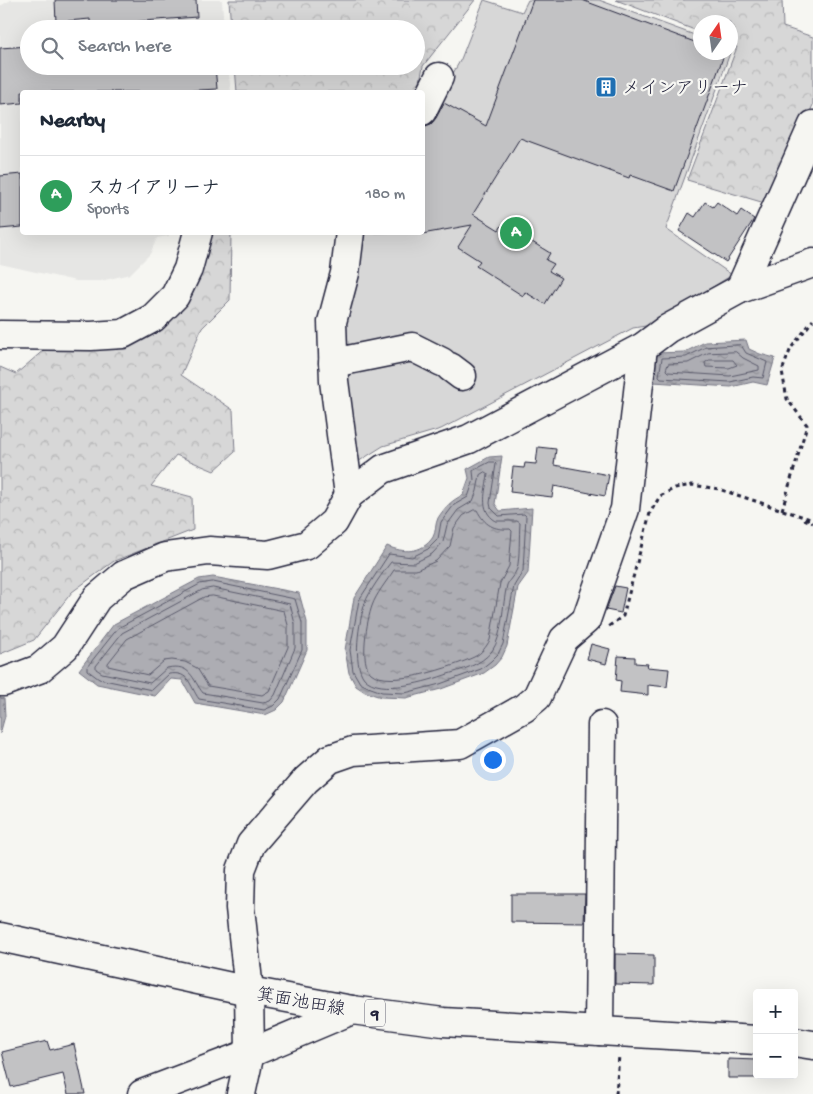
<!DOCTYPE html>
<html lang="en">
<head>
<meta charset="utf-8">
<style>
  :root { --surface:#fff; --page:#f6f6f7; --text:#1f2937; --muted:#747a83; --line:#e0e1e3; --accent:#d93025 }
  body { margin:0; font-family:"Gochi Hand","Klee One",sans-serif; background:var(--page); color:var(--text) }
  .controls { position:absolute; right:15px; bottom:15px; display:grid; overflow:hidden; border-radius:5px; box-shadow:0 5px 20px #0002 }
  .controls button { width:45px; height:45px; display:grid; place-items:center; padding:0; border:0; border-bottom:1px solid var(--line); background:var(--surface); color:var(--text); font:25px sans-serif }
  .compass { position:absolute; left:693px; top:15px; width:45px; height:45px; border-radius:50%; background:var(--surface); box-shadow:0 5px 20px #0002; rotate:13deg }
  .you { position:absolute; left:492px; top:759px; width:18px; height:18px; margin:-12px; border:4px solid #fff; border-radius:50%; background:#1a73e8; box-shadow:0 0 0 8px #1a73e833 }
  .badge { display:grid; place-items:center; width:32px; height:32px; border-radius:50%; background:var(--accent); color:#fff; font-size:16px; font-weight:700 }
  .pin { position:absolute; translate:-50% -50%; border:2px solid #fff; box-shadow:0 1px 5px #0006 }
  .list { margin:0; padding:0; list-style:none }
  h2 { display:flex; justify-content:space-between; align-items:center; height:65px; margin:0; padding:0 20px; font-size:21px }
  h2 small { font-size:16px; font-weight:400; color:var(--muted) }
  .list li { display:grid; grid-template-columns:32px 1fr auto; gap:15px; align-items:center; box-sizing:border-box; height:80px; padding:0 20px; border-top:1px solid var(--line) }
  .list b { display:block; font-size:19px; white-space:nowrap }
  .list p { margin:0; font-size:16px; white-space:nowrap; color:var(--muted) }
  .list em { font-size:16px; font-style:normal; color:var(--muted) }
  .icon { flex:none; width:28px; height:28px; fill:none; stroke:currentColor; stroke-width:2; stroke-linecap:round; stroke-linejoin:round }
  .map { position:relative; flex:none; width:813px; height:1094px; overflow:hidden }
  .search { position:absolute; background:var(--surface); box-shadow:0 5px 20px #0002; left:20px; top:20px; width:405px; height:55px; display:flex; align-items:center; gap:12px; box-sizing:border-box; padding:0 18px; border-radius:28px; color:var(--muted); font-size:19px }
  .panel { position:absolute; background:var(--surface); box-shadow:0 5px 20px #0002; left:20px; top:90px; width:405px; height:145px; border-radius:5px }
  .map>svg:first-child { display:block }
  .built { fill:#e6e6e4 }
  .green { fill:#d7d7d7; stroke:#7c7c89 }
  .forest { fill:url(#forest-crowns); stroke:#7c7c89 }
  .water { fill:url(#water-ripples); stroke:#757583 }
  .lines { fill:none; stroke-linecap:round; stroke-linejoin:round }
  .shore { stroke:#5a5a6b; stroke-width:1 }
  .building { fill:#c2c2c4; stroke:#22223b }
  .minor-casing { stroke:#22223b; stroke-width:31 }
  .major-casing { stroke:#22223b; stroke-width:31 }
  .path { stroke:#22223b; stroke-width:3; stroke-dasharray:4 4; stroke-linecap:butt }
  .minor { stroke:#f6f6f2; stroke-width:28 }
  .major { stroke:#f6f6f2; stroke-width:28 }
  .labels { text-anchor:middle; stroke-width:4.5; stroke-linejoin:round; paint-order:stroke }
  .shield { fill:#f6f6f2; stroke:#626272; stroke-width:1 }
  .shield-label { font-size:16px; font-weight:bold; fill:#22223b }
  .poi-label { font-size:18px; fill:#22223b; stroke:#f6f6f2; text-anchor:start }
  .street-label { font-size:18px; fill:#22223b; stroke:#f6f6f2 }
</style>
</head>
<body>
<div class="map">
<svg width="813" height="1094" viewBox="0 0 813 1094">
  <defs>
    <pattern id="forest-crowns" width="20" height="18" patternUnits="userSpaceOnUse" patternTransform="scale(1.25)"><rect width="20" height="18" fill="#d7d7d7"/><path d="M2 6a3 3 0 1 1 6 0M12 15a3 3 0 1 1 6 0" fill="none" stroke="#b8b8b9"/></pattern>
    <pattern id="water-ripples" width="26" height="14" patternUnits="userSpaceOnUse" patternTransform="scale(1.25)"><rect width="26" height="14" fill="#adadb3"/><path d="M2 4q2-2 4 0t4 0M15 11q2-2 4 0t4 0" fill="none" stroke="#8c8c93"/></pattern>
  </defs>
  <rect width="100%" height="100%" fill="#f6f6f2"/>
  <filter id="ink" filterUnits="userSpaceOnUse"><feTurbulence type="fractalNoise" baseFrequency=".02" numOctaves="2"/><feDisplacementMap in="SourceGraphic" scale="10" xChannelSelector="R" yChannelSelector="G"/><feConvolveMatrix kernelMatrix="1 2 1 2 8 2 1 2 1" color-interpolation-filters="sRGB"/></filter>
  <g filter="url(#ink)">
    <polygon class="built" points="11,0 222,0 224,29 29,29 29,66 228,66 231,92 22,92 22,232 168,232 169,236 157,238 150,254 130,274 101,281 76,281 0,264 0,6"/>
    <polygon class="green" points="484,0 522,12 528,0 599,0 700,37 700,52 730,53 666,229 732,275 652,325 633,328 441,429 383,446 353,465 341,324 360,233 422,232 423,127 461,59"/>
    <g class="forest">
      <polygon points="229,0 475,0 423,66 418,92 237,92 235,66 416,66 416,29 231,29"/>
      <polygon points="616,0 782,0 783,27 813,37 813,105 768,204 687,180 737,47 731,44 730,22 700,22 700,32"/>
      <polygon points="208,233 231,233 230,300 202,328 181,375 233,410 235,452 214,471 176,455 151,486 192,497 193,530 114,561 72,592 34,640 0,654 0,367 16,374 46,348 166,318"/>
    </g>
    <g class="water">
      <polygon points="746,340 749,349 760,354 775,358 767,385 753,382 731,387 653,382 656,353 685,352 705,342"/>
      <path d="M 502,456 L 495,504 L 500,511 L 532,508 L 528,573 L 518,587 L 507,646 L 502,657 L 495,665 L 484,673 L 441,689 L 406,698 L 381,697 L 365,692 L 356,686 L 349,673 L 345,650 L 354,598 L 387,546 C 403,553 422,554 433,537 C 436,532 435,524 438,518 C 445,507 452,500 463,495 L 469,478 L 467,469 L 489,457 Z"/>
      <polygon points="213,577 299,593 307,622 307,650 284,702 276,710 265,715 195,703 182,680 171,679 155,696 97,684 79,670 114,624 199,579"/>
      <polygon points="0,698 4,699 5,716 0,734"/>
    </g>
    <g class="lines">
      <g class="shore">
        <polygon points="741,345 746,353 767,362 763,378 753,377 730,382 661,378 659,376 662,358 686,357 706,347"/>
        <polygon points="736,352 743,358 759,366 759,370 730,376 668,372 666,370 668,364 688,363 708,353"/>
        <polygon points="710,360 733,360 737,365 729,368 706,367 705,363"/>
        <polygon points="490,462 494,462 496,464 490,503 491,508 499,516 524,514 526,516 523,571 514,586 503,644 498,654 491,661 481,669 440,684 405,693 382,692 368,687 360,683 353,671 350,650 359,600 389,554 412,557 428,549 438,539 441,522 454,505 468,497 474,480 473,471"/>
        <path d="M 485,472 L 488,474 C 486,491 478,510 496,521 L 517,521 L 520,523 C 519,535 520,558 517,569 C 515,575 509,579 507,585 C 502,605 503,636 492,651 C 481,665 464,669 448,674 C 429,681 380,696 364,678 C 352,663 359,621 365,603 C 368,593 384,571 391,562 L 414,563 L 432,554 L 443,542 L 447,525 L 458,510 L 473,501 L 477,491 L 480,475 Z"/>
        <path d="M 474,510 L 477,510 C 485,525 493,530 510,529 L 512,531 L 509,566 L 500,583 L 490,640 C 486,647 482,653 474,657 C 455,666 389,689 371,673 C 359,663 367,620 372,606 C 376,594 387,581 394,570 L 416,570 L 436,561 L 450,546 L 454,528 L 463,516 Z"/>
        <path d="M 213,582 L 295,599 L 302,623 L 302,650 L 280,699 L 273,706 L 264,710 L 199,699 C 189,685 190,671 169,674 L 152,690 L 99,679 L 87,670 L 87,667 L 118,628 L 200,584 Z"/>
        <path d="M 213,588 L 290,604 L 295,624 L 295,648 L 275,695 L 270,701 L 263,703 L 203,693 C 192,679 191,663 167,668 L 150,683 L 102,673 L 96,669 L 96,666 L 122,633 L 202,590 Z"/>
        <polygon points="213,596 284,611 288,625 288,647 269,691 262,695 208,686 197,668 185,662 172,660 164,661 148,675 108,666 108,663 127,639 204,597"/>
      </g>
    </g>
    <g class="building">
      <polygon points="55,0 196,0 197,17 90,25 90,19 56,22"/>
      <polygon points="533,0 582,0 700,44 700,52 725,52 674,191 630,175 629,178 520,138 473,214 499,230 503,224 550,253 546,260 554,264 549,271 561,278 545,304 525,292 523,296 476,266 480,261 458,247 472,225 422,234 422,130 425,126 431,124 436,118 444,103 486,126"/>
      <polygon points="29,46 29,66 215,66 217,89 165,92 22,92 22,103 0,105 0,48"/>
      <polygon points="22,174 22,227 0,229 0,176"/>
      <polygon points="705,202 713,207 717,202 737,216 741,210 754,219 726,262 679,231 689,213 695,217"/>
      <polygon points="538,447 556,449 554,465 609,475 605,496 554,486 552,497 510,492 513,467 524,468 525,463 536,464"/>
      <polygon points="615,586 626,588 621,613 606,610"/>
      <polygon points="591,644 610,649 606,664 587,659"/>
      <polygon points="618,656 635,657 635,663 648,664 647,667 669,669 667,687 648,685 648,695 620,692 621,681 616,680"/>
      <polygon points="511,894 585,894 584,923 511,922"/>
      <polygon points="615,954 654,955 654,985 615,984"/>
      <polygon points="47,1041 50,1050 74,1044 85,1094 68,1094 63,1074 11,1087 2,1052"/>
      <polygon points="728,1059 757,1060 757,1078 728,1078"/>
    </g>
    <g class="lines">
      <g class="minor-casing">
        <g id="minor">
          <polyline points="422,111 439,77"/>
          <polyline points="740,289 813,125"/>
          <polyline points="0,335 91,336 123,334 153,318 175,296 188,269 198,232"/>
          <polyline points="333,363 412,347 442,362"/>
          <polyline points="450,367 462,376"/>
          <polyline points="349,495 334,381 332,322 345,273 350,232"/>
          <polyline points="0,682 4,682 39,669 65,647 97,598 124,575 165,557 209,551 268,555 307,545 334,522 349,495 383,469 469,439 643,347 667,329 740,289 813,263"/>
          <polyline points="599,1031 602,725"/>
          <polyline points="142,1094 250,1053 352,1010"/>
          <polyline points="241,1094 250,1053 249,991 240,908 241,870 251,844 306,780 330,759 353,751 460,744 524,708 537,697 564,639 586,620 625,509 643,347"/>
        </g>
      </g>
      <g class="major-casing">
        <g id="major">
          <polyline points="0,937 249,991 352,1010 443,1022 757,1040"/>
          <polyline points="794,1042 813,1045"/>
        </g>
      </g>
      <g class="path">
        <polyline points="782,510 807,425 787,399 782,371 791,348 813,320"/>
        <polyline points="804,519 813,523"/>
        <polyline points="609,626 623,616 650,513 660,496 675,488 692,485 719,489 813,520"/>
        <polyline points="616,1094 619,1055"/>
      </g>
      <use href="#minor" class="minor"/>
      <use href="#major" class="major"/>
    </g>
  </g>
  <defs>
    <g id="building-square" transform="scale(1.125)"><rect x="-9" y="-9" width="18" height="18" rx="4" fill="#1f6fb2" stroke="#f6f6f2"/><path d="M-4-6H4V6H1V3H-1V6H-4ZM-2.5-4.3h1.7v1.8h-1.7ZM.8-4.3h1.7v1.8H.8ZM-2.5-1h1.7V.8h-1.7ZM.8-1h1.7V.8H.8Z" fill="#fff"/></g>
  </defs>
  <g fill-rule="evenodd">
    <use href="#building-square" x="606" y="87"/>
  </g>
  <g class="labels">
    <rect class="shield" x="365" y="999.5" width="20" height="27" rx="4"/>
    <g class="shield-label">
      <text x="375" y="1019">9</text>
    </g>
    <g class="poi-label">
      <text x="622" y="93">メインアリーナ</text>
    </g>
    <g class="street-label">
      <text transform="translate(301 1001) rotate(10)" y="6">箕面池田線</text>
    </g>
  </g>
</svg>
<div class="controls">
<button>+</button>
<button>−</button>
</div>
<svg class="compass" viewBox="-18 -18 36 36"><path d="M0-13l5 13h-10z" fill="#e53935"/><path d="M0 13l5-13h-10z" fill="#747a83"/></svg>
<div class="you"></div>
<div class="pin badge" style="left:516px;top:233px;background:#2e9e5b">A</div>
<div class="search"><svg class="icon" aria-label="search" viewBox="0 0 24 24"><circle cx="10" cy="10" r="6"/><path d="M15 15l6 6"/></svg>Search here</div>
<section class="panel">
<h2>Nearby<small></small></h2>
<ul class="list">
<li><span class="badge" style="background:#2e9e5b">A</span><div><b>スカイアリーナ</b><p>Sports</p></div><em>180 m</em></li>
</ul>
</section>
</div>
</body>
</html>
